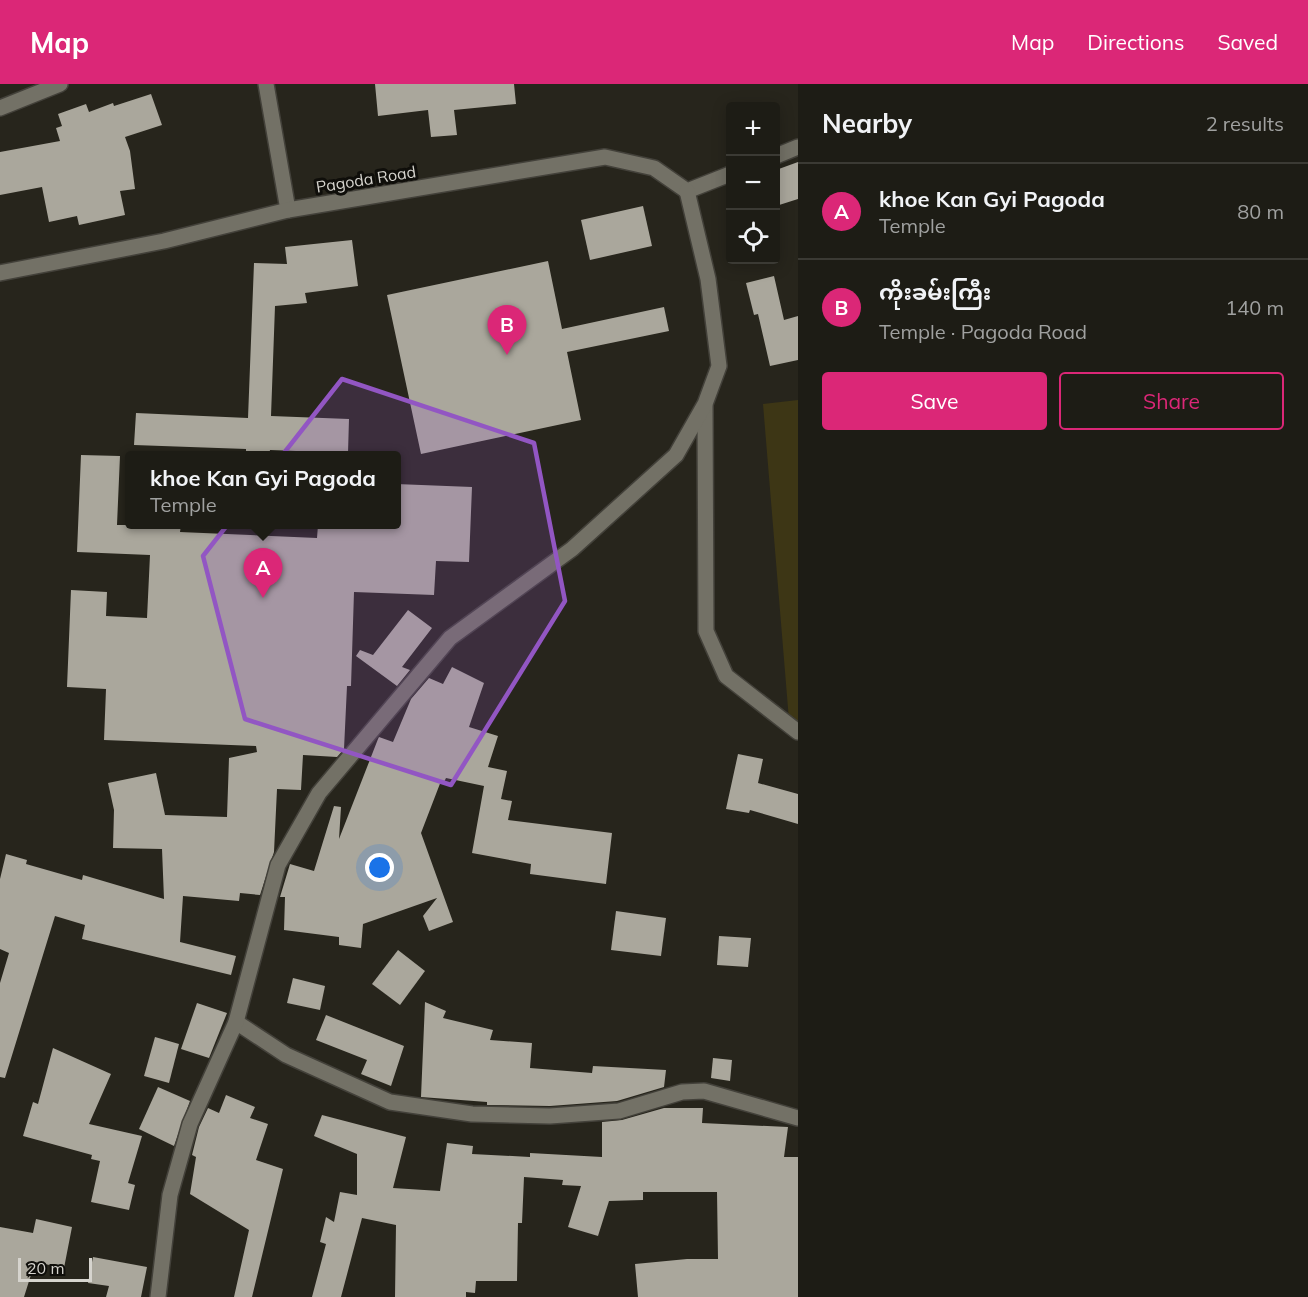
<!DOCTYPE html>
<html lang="en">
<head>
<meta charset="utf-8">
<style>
  :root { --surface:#1d1c15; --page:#2a2922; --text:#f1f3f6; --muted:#a0a1a0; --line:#3b3a34; --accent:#db2777 }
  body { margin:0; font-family:Mulish,"Noto Sans Myanmar",sans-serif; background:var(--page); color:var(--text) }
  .controls { position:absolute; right:18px; top:18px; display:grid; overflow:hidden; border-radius:6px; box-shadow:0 3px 15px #0003 }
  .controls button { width:54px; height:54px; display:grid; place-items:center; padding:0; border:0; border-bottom:2px solid var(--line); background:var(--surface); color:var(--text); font:30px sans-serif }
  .scale { position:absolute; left:18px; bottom:15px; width:74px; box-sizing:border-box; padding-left:6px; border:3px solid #d6d4ce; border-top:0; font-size:16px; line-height:21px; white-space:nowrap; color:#d6d4ce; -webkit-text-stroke:4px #0f0e0a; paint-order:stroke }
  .you { position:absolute; left:380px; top:784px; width:21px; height:21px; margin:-15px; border:4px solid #fff; border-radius:50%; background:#1a73e8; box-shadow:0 0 0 9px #1a73e833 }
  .badge { display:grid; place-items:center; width:39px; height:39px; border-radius:50%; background:var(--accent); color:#fff; font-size:20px; font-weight:700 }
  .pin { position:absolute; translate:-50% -50px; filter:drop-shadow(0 2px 3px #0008) }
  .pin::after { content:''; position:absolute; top:32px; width:21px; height:18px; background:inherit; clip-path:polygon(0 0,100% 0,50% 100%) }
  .popup { position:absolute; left:125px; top:367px; width:276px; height:78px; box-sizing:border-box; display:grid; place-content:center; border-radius:6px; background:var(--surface); filter:drop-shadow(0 2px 4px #0005); font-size:20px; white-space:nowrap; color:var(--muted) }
  .popup b { font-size:22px; color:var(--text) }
  .popup::after { content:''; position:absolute; left:50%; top:100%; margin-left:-12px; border:12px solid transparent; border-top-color:var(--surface) }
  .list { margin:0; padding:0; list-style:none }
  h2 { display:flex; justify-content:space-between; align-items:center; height:78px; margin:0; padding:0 24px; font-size:26px }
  h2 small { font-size:20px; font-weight:400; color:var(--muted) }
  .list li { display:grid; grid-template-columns:39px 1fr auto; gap:18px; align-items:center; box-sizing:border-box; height:96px; padding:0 24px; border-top:2px solid var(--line) }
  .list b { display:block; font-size:22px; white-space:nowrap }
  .list p { margin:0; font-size:20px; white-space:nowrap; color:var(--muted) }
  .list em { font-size:20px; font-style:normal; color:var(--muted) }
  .actions { display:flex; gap:12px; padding:18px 24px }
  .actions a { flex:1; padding:14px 0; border:2px solid var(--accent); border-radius:6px; text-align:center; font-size:21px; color:var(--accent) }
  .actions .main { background:var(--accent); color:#fff }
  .icon { flex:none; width:33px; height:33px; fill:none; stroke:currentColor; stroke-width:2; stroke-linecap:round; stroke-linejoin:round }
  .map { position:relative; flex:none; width:798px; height:1213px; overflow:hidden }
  header { display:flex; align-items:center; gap:36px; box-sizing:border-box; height:84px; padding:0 30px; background:var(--accent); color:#fff }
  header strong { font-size:28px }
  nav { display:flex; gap:33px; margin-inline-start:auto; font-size:21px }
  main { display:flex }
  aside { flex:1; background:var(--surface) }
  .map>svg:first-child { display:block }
  .green { fill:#3d3615 }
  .building { fill:#aaa79c }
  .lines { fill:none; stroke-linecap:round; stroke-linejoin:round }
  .minor-casing { stroke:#43413a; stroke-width:18 }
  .minor { stroke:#737166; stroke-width:15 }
  .marked { fill:#9256c3; fill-opacity:0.2; stroke:#9256c3; stroke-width:4.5; stroke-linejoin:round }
  .labels { text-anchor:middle; stroke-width:6; stroke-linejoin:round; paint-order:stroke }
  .street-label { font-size:16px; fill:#d6d4ce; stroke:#0f0e0a }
</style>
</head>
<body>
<header>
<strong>Map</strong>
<nav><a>Map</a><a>Directions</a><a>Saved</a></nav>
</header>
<main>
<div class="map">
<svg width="798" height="1213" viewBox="0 0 798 1213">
  <rect width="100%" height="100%" fill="#27251c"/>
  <polygon class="green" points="798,316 798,643 789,636 763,320"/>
  <g class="building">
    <polygon points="375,0 514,0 516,20 454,26 457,51 431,53 428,26 378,32"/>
    <polygon points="151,10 162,41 125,53 130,67 135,105 120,107 125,131 79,141 77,132 49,138 42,103 0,111 0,68 60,57 56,44 62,42 58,30 86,20 89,28 113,19 114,22"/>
    <polygon points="798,78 798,115 776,122 776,86"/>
    <polygon points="643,122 652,162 590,176 581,136"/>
    <polygon points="352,156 358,202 305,209 307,219 275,222 271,332 349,335 348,369 270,366 269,372 246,372 246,365 134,361 136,329 248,334 254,179 287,180 285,163"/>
    <polygon points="548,177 562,245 664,223 669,247 567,268 581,336 421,370 387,211"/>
    <polygon points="774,192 784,236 798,232 798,276 770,282 758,230 754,231 746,199"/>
    <polygon points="81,371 120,372 117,441 181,441 180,448 317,454 318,441 396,441 396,400 472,403 469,478 436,477 434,511 354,508 351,602 347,602 344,665 337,673 303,671 301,706 277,705 274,768 260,811 240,809 239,817 183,812 180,858 236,872 231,891 82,855 85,841 55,832 5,994 0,993 0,899 9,869 0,865 0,795 6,770 27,776 26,780 82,796 83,791 164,815 162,765 113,764 114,726 108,699 156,689 165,731 227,733 229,674 257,668 256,662 104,656 106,605 67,603 71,506 107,508 106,532 147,534 150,471 77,468"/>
    <polygon points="408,526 432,544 402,583 410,586 397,602 356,572 360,566 373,571"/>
    <polygon points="452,583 484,599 469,643 498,652 488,683 507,687 501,715 512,717 508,736 612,749 606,800 530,790 531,780 472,769 484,702 446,694 444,698 441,697 421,749 453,838 429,847 423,832 437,814 363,840 361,864 339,861 339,853 284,846 285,813 280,813 290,780 314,787 334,722 341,723 339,755 378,655 379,653 393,658 411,615 429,594 443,600"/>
    <polygon points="738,670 763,675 758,699 798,710 798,740 750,726 749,729 726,725"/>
    <polygon points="616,827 666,834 661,872 611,866"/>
    <polygon points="719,852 751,854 748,883 717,881"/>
    <polygon points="398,866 425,887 400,921 372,900"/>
    <polygon points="293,894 325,902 320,926 287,919"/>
    <polygon points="425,918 446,927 443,934 493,946 490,956 532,959 530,984 592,989 593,982 666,986 664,1003 617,1017 550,1022 487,1021 487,1018 421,1013"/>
    <polygon points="197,919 227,929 209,974 181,965"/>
    <polygon points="326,931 404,962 391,1002 361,990 367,976 316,956"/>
    <polygon points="155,953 179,960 169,999 144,992"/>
    <polygon points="53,964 111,990 89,1040 142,1052 128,1099 135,1101 129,1126 91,1118 100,1077 91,1075 92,1071 23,1052 33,1018 38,1020"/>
    <polygon points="713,974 732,976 730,997 711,994"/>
    <polygon points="158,1003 190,1017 174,1062 139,1045"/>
    <polygon points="226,1011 255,1023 250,1034 268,1040 256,1076 283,1085 252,1213 234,1213 249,1146 190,1110 196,1073 192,1071 199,1043 208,1024 219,1029"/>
    <polygon points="664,1024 703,1024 702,1039 788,1043 784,1073 798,1073 798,1213 638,1213 635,1180 687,1175 718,1175 717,1108 643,1108 643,1116 609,1117 598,1152 568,1143 581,1102 562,1101 563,1096 524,1093 522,1139 518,1139 517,1197 476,1197 475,1209 466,1208 466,1213 395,1213 396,1141 362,1134 341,1213 312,1213 326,1160 320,1158 326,1133 334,1138 340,1108 357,1111 357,1070 314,1052 322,1031 406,1053 393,1104 440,1107 447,1059 473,1062 472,1070 530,1073 530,1069 602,1073 602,1038 622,1036"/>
    <polygon points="36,1135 72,1143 64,1184 35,1178 24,1213 0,1213 0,1143 33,1149"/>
    <polygon points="93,1173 147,1183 141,1213 106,1213 109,1202 88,1199"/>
  </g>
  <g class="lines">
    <g class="minor-casing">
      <g id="minor">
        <polyline points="266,0 288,126"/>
        <polyline points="0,24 60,0"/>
        <polyline points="776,72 798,63"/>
        <polyline points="0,189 164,157 288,126 605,73 654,84 687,107 730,90"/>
        <polyline points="705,322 706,547 726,592 798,648"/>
        <polyline points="236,938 286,971 390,1018 472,1030 550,1032 619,1027 682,1008 704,1007 798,1034"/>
        <polyline points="158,1213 170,1111 190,1040 236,938 278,781 319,709 450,554 572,465 676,371 705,320 719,282 708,195 687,107"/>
      </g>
    </g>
    <use href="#minor" class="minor"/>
  </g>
  <path class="marked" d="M 342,295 L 534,359 L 565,517 L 451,701 L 245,635 L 203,472 Z"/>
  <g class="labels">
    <g class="street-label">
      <text transform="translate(366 95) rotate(-9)" y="6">Pagoda Road</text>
    </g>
  </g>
</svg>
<div class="controls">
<button>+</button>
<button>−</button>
<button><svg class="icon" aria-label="locate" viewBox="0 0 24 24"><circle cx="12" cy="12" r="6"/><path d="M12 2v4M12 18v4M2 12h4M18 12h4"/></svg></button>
</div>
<div class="scale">20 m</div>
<div class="you"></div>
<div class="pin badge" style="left:263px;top:514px">A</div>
<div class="popup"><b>khoe Kan Gyi Pagoda</b>Temple</div>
<div class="pin badge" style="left:507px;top:271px">B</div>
</div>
<aside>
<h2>Nearby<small>2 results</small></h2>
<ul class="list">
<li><span class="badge">A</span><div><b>khoe Kan Gyi Pagoda</b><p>Temple</p></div><em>80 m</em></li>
<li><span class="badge">B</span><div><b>ကိုးခမ်းကြီး</b><p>Temple · Pagoda Road</p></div><em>140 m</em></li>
</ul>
<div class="actions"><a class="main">Save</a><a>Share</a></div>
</aside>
</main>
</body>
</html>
